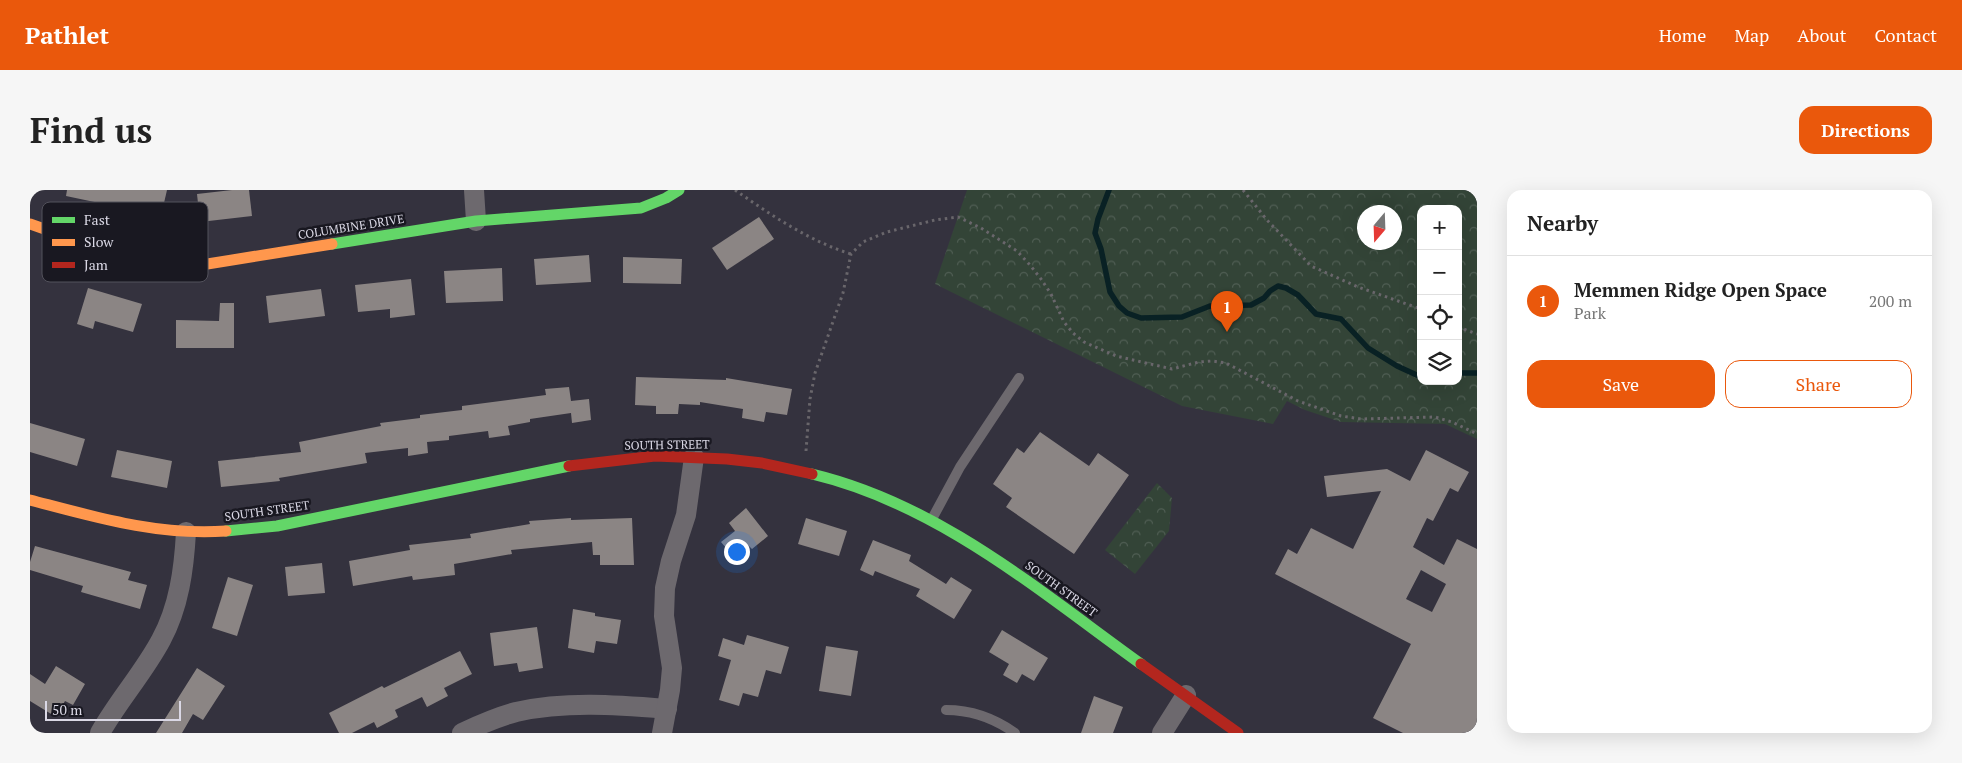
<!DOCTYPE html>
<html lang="en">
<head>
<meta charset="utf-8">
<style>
  :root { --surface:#fff; --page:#f6f6f6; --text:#222; --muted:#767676; --line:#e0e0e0; --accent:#ea580c }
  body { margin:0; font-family:"PT Serif",serif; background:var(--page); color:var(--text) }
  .controls { position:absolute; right:15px; top:15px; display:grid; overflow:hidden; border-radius:10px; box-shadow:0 5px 20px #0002 }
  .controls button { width:45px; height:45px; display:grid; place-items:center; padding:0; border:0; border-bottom:1px solid var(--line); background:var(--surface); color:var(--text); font:25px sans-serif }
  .compass { position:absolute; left:1327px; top:15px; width:45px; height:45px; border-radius:50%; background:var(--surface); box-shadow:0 5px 20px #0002; rotate:199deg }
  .scale { position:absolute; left:15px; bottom:12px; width:136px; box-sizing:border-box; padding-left:5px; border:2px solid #dad8e5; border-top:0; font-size:14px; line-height:18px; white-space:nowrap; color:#dad8e5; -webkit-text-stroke:4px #191821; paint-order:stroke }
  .you { position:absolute; left:706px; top:361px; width:18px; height:18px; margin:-12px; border:4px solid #fff; border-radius:50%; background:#1a73e8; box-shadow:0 0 0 8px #1a73e833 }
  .badge { display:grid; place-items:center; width:32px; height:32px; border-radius:50%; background:var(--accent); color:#fff; font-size:16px; font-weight:700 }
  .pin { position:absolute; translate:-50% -41px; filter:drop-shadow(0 1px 2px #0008) }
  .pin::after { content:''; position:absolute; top:26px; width:18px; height:15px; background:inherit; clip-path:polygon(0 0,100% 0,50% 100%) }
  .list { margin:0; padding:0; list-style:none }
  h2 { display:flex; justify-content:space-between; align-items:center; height:65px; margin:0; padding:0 20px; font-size:21px }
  h2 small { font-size:16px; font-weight:400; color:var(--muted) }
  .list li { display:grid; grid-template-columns:32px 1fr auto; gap:15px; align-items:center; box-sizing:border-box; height:90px; padding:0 20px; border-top:1px solid var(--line) }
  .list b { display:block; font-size:19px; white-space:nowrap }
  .list p { margin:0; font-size:16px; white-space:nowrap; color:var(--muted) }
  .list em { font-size:16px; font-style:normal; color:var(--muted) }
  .actions { display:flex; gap:10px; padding:15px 20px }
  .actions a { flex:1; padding:11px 0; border:1px solid var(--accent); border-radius:15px; text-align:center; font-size:18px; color:var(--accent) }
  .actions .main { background:var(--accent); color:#fff }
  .icon { flex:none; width:28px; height:28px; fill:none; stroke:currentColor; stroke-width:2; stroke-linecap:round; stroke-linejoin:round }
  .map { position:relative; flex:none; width:1447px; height:543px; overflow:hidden; border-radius:15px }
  header { display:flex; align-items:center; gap:30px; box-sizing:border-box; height:70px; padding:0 25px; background:var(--accent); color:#fff }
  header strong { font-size:24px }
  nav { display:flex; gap:28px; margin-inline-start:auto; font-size:18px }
  .intro { display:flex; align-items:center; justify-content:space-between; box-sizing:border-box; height:120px; padding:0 30px }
  h1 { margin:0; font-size:35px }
  .button { padding:12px 22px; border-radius:15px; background:var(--accent); color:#fff; font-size:18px; font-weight:700 }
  main { display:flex; gap:30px; padding:0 30px }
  aside { flex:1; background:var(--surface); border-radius:15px; box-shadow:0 5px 20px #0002 }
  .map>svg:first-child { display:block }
  .park { fill:url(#park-crowns); fill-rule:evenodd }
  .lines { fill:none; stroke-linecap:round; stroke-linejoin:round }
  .stream { stroke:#092124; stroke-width:5.5 }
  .building { fill:#8b8584; fill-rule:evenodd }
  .path { stroke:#69666b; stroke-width:3; stroke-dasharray:2.5 4; stroke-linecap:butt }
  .lane { stroke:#6d696e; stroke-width:10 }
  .street { stroke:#6d696e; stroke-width:20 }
  .fast { stroke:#63d668; stroke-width:11 }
  .slow { stroke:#ff974d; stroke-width:11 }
  .jam { stroke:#b3261e; stroke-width:11 }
  .labels { text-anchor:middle; stroke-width:5; stroke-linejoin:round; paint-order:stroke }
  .street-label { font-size:12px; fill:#dad8e5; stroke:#191821 }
  .key { fill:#191821; stroke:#53525c; stroke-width:1 }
  .key-label { font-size:14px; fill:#dad8e5 }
</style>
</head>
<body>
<header>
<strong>Pathlet</strong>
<nav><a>Home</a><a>Map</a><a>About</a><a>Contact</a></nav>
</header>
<div class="intro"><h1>Find us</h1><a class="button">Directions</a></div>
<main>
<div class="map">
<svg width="1447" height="543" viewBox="0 0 1447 543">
  <defs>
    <pattern id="park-crowns" width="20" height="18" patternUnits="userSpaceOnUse" patternTransform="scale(1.25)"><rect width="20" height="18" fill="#334437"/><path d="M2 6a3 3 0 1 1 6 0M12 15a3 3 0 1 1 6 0" fill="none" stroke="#505e54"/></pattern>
  </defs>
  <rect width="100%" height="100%" fill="#34323e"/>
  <g class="park">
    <path d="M 937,0 L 1447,0 L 1447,249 L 1415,234 L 1311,232 L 1275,220 L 1257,211 L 1243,234 L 1152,216 L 905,94 ZM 1391,19 L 1428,19 L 1428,191 L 1391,191 ZM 1334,22 L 1364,22 L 1364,52 L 1334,52 Z"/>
    <polygon points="1127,293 1142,308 1139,341 1105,384 1075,360"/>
  </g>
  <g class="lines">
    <g class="stream">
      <polyline points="1079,0 1068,29 1065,43 1071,59 1080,102 1089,116 1097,123 1111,128 1152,127 1180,116 1221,115 1234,108 1240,101 1248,96 1256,98 1268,105 1286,124 1311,129 1338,158 1367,176 1391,187"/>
      <polyline points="1428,183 1447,183"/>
    </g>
  </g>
  <g class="building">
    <polygon points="37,0 137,0 131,26 36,6"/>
    <polygon points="202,0 219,0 222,26 170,32 167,4"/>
    <polygon points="729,27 744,49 697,80 682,58"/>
    <polygon points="559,65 561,92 506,95 504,69"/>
    <polygon points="593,67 652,69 651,94 593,93"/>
    <polygon points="472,78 473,111 416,113 414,81"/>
    <polygon points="381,89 385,125 360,128 360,119 328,122 325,95"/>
    <polygon points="58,98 112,114 103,142 65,131 63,139 47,134"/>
    <polygon points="291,99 295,126 239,133 236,106"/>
    <polygon points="190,113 204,113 204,158 146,158 146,130 189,131"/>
    <polygon points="606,187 696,190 696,188 762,199 757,225 736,222 734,232 712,228 713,219 670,212 670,215 649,214 648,224 626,224 626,216 605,215"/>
    <polygon points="539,197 541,211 559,209 561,230 542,233 541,223 500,229 500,232 478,236 480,245 459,248 458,241 419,246 419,250 397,252 398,263 378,266 378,258 335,263 337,273 249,288 250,291 191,297 188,271 271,262 269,252 351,236 350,233 390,228 390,225 432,220 432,216 516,205 515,199"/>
    <polygon points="0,233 55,249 47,276 0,262"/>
    <polygon points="1010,242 1059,276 1068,263 1099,285 1044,364 976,317 982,308 963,294 987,258 994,263"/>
    <polygon points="87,260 142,271 137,298 81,287"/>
    <path d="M 1396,260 L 1439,282 L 1428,302 L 1420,298 L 1403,331 L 1397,328 L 1383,357 L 1414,375 L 1427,349 L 1447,359 L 1447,543 L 1373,543 L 1343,528 L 1381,454 L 1245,384 L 1258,359 L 1267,364 L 1281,338 L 1323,359 L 1351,301 L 1297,307 L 1294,286 L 1357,279 L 1380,291 ZM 1391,380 L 1416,394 L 1402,422 L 1376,409 Z"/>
    <polygon points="716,318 738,346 722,359 716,353 702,365 691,352 705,341 699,333"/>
    <polygon points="541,328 541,330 602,328 604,375 570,375 570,365 563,365 562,352 481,360 482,364 424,374 425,385 383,390 382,386 323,396 319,371 380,360 379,355 441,348 440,344 500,334 499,331"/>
    <polygon points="776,328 817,341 809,366 768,354"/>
    <polygon points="843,350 881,365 879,371 916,394 921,387 942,400 924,429 886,406 890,399 845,381 843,386 830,380"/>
    <polygon points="5,356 101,382 98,390 117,395 110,419 51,402 53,396 0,380 0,372"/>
    <polygon points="292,373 295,403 258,406 255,377"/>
    <polygon points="198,387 223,395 207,446 182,438"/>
    <polygon points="543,419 565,423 565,426 591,430 587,454 566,451 564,463 538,458"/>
    <polygon points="507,437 513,478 489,482 487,473 464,476 460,443"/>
    <polygon points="972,440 1018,468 1004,491 992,484 987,493 973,485 979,474 959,462"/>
    <polygon points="717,445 759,457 751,484 736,480 728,507 713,503 709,516 689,510 701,470 688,466 693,448 714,455"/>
    <polygon points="796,456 828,461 821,506 789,501"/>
    <polygon points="430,461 442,484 414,498 418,506 397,517 392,507 365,520 368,527 347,538 344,532 322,543 309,543 299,523 352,496 354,498"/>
    <polygon points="26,476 55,494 43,515 35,511 26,527 0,511 0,484 15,494"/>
    <polygon points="167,478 195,496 173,530 163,524 152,543 126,543"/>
    <polygon points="1064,506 1093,517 1083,543 1051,543"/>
  </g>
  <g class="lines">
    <g class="path">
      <path d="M 705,0 C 741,25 779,51 821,64"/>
      <polyline points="1213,0 1237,30 1281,76 1328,97 1391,119"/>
      <polyline points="1428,137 1447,144"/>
      <polyline points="776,261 780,209 785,183 813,103 821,64 833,52 857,42 905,30 928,27 951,38 987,61 1000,75 1011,89 1021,104 1034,132 1043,143 1054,152 1086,166 1142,179 1169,172 1182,171 1196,173 1268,211 1311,226 1331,229 1405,227 1422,232 1447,244"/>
    </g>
    <g class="lane">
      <polyline points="902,329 930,277 989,188"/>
      <path d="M 916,520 C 941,520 964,528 985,543"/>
    </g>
    <g class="street">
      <polyline points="444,0 446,31"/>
      <path d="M 70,543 C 88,511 114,482 131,450 C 149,417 154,379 156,342"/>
      <path d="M 432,543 C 449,535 467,527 486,522 C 536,511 586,515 637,519"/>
      <polyline points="632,543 640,500 642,478 634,426 635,398 641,371 656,325 664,267"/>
      <polyline points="1132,543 1156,505"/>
    </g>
    <g class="fast">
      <polyline points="302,54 446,31 611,18 636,8 649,0"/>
      <path d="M 782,284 C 908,314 1008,400 1111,474"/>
      <polyline points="196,341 247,336 539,276"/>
    </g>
    <g class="slow">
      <polyline points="0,34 102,70 171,75 302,54"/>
      <path d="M 0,310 C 65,327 128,346 196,341"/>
    </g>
    <g class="jam">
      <polyline points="539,276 625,266 697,269 732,273 782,284"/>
      <polyline points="1111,474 1208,543"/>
    </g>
  </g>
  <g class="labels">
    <g class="street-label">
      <text transform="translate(321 37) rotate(-9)" y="4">COLUMBINE DRIVE</text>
      <text transform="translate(637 255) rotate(-1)" y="4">SOUTH STREET</text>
      <text transform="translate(237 321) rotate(-8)" y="4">SOUTH STREET</text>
      <text transform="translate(1031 399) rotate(36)" y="4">SOUTH STREET</text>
    </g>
  </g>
  <rect x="12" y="12" width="166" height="80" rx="8" class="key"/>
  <rect x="22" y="27" width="23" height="6" fill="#63d668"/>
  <rect x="22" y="49" width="23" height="7" fill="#ff974d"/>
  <rect x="22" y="72" width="23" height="6" fill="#b3261e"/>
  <g class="key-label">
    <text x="54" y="35">Fast</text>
    <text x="54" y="57">Slow</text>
    <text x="54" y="80">Jam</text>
  </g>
</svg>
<div class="controls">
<button>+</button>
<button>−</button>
<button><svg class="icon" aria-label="locate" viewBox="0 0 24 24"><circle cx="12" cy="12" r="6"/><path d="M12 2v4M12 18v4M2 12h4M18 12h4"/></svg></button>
<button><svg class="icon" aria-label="layers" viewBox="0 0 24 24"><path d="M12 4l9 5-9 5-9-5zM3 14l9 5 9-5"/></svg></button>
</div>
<svg class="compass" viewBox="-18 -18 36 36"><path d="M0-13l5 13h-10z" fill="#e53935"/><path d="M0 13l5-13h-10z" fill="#767676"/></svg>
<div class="scale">50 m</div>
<div class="you"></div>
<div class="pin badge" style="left:1197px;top:142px">1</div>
</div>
<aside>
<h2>Nearby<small></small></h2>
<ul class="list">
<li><span class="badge">1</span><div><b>Memmen Ridge Open Space</b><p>Park</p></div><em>200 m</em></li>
</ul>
<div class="actions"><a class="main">Save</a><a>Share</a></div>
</aside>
</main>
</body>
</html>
